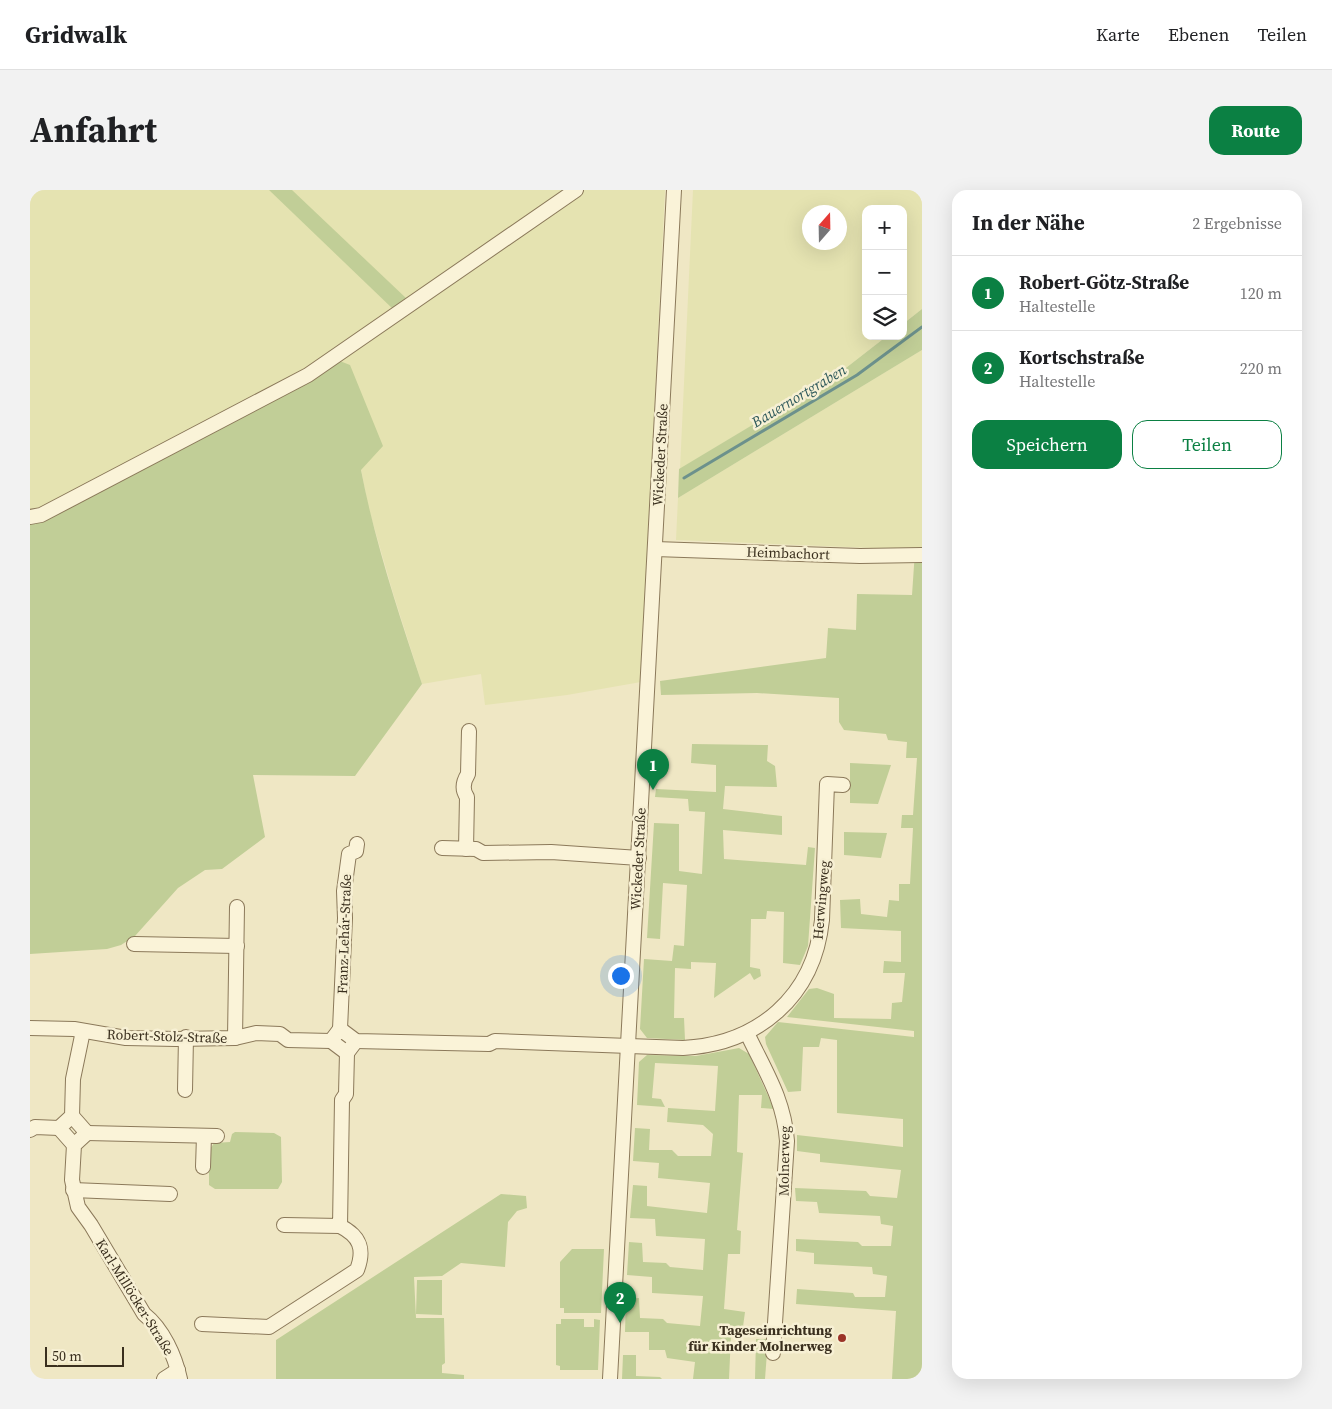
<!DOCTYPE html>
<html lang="de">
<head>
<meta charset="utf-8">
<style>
  :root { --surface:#fff; --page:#f2f2f2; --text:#202124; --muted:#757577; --line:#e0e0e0; --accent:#0b8043 }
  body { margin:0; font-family:"Source Serif 4",serif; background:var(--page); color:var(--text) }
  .controls { position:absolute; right:15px; top:15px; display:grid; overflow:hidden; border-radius:10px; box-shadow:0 5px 20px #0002 }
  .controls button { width:45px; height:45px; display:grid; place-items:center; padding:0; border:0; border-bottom:1px solid var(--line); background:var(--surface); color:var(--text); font:25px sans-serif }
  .compass { position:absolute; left:772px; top:15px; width:45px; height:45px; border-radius:50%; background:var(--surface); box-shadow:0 5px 20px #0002; rotate:20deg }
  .scale { position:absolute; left:15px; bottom:12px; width:79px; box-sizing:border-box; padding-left:5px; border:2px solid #3a2f1e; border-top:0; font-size:14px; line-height:18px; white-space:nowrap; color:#3a2f1e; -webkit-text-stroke:4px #f7f0d4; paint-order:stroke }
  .you { position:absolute; left:590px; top:785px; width:18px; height:18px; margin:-12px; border:4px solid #fff; border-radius:50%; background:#1a73e8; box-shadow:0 0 0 8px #1a73e833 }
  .badge { display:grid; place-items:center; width:32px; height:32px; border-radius:50%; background:var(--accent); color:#fff; font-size:16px; font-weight:700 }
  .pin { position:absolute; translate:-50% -41px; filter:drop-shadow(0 1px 2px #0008) }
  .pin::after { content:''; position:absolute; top:26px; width:18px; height:15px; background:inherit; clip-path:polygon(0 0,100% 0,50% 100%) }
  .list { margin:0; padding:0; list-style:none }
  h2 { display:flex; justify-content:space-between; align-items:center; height:65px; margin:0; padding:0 20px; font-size:21px }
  h2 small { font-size:16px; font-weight:400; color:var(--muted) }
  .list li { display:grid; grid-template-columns:32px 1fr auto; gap:15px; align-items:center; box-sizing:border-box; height:75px; padding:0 20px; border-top:1px solid var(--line) }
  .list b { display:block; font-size:19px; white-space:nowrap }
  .list p { margin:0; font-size:16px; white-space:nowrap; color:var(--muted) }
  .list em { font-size:16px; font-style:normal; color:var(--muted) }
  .actions { display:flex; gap:10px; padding:15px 20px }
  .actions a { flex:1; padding:11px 0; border:1px solid var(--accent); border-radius:15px; text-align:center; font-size:18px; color:var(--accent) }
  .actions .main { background:var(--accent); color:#fff }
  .icon { flex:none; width:28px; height:28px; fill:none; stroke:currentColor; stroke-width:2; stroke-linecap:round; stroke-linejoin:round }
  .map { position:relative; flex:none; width:892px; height:1189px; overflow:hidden; border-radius:15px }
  header { display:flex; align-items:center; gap:30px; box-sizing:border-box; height:70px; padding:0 25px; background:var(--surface); border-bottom:1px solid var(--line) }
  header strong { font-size:24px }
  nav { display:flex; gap:28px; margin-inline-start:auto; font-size:18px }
  .intro { display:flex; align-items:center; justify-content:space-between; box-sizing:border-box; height:120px; padding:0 30px }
  h1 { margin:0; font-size:35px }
  .button { padding:12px 22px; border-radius:15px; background:var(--accent); color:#fff; font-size:18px; font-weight:700 }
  main { display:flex; gap:30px; padding:0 30px }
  aside { flex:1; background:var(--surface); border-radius:15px; box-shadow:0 5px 20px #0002 }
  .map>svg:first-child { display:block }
  .farmland { fill:#e5e3b1; fill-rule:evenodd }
  .green { fill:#c1ce97 }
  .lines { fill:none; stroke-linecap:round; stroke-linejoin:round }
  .stream { stroke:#6c918c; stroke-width:3 }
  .minor-casing { stroke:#8b795a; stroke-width:16 }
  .minor { stroke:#faf3d8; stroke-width:14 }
  .poi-dot { fill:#9b3428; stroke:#f7f0d4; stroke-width:2 }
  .labels { text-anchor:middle; stroke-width:5; stroke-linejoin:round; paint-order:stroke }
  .street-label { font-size:14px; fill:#3a2f1e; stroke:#f7f0d4 }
  .poi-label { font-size:14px; font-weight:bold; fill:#3a2f1e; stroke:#f7f0d4; text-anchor:end }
  .water-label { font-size:15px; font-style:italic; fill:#2d585a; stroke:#f7f0d4 }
</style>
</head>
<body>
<header>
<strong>Gridwalk</strong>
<nav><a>Karte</a><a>Ebenen</a><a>Teilen</a></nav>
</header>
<div class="intro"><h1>Anfahrt</h1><a class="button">Route</a></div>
<main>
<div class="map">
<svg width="892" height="1189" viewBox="0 0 892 1189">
  <rect width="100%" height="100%" fill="#efe7c4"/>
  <g class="farmland">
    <polygon points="0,0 635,0 611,492 537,505 455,515 451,484 392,494 363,403 338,316 331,279 353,255 0,325"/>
    <path d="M 663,0 L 892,0 L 892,119 L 873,134 L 873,19 L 836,19 L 836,146 L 857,146 L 812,181 L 650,279 ZM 779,22 L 809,22 L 809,52 L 779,52 Z"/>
    <polygon points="892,160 892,360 646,350 648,308"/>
  </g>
  <g class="green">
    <polygon points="239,0 262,0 377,109 364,120"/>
    <polygon points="892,119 892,160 648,308 649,279 812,181 857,146 873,146 873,134"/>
    <path d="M 302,168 L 320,175 L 353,256 L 331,280 C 345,353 369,424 392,494 L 325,586 L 223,585 L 235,647 L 192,679 L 175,680 L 148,698 L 105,746 L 91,755 L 77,759 L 0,764 L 0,333 L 11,333 L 10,330 Z"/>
    <polygon points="885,361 892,361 892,1189 862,1189 866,1121 766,1114 767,1099 823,1103 825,1107 855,1107 857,1086 843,1084 842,1077 784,1074 784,1063 766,1061 766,1049 828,1052 832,1056 861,1056 863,1036 851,1034 850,1026 789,1023 787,1012 766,1011 765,998 836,1001 840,1006 867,1008 871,980 790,972 790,964 767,961 767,945 873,957 873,929 807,923 807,850 791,848 789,857 773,857 771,901 758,902 736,854 735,847 748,832 884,847 884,841 757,827 779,799 787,798 804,804 804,828 861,829 862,813 872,812 875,783 853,783 854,771 871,772 871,741 811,738 810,710 830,709 831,724 857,727 859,710 869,711 869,694 880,694 883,638 871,638 872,625 883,625 887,568 876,568 877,552 858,550 856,544 814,540 809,532 809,508 727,503 631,505 630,491 796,468 798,438 826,440 827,404 882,405"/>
    <polygon points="662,554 738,555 737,571 745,576 747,597 695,596 693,619 752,626 752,645 693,640 694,669 776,675 778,657 785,658 778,756 770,775 753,773 754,722 737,721 736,729 721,729 720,777 730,779 731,786 724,790 720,783 684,808 686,773 661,772 661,779 645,778 644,828 654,828 655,850 617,848 610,839 614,769 642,771 644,755 654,756 657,695 633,693 630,749 617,748 624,633 649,634 649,681 672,684 675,622 659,621 658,609 625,607 626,599 686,602 686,575 661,573"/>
    <polygon points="820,573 861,575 848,614 820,613"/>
    <polygon points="814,642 857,643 851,668 814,665"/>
    <polygon points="709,858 719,864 744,919 731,918 732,905 709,905 707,962 713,963 707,1040 711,1041 710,1064 698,1064 694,1119 715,1122 712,1144 701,1145 699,1189 663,1189 665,1172 637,1168 635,1160 619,1160 619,1142 595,1142 596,1109 609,1108 610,1128 633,1129 637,1133 670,1136 673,1106 622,1103 622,1087 597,1085 599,1052 612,1053 613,1072 636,1073 640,1077 673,1080 675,1049 626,1046 625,1029 600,1028 603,995 617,996 617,1016 677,1023 680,993 628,988 629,973 603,971 605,938 620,939 619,960 642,960 648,966 681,966 683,944 673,935 637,932 638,918 685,921 688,876 625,873 622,908 631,909 635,917 607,915 609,872 617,865 666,866"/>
    <polygon points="205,942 244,943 251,947 252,992 248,999 185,999 179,995 179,961 184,953 200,952 202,944"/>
    <polygon points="471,1004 496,1006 497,1018 487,1021 478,1032 475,1077 431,1073 412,1086 384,1087 386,1128 414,1128 415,1173 412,1175 412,1183 434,1185 434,1189 246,1189 246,1150"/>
    <polygon points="542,1059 574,1059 571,1123 534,1123 534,1118 530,1118 530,1072"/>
    <polygon points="387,1090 412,1090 412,1125 386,1124"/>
    <polygon points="531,1129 554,1129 554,1137 564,1137 564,1129 570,1130 568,1180 530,1180 530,1176 526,1175 526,1134 531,1134"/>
    <polygon points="726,1149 738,1149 735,1189 725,1189"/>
    <polygon points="593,1165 606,1165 606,1186 630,1187 632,1189 592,1189"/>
  </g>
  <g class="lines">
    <polyline class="stream" points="654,288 827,185 892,137"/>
    <g class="minor-casing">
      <g id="minor">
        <polyline points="0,327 11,325 278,185 546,0"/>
        <polyline points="625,359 830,366 892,365"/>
        <polyline points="412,658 446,659 453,663 521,662 609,668"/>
        <path d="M 436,659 L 437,607 C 432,600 433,592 438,584 L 439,541"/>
        <polyline points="104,754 207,756"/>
        <polyline points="0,838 44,839 96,848 146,849 205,848 226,843 250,844 258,850 301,851 317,863 326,851"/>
        <polyline points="310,839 315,728 314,701 319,664 326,661 327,654"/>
        <path d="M 717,843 C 735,881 754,909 757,951 L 743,1163"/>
        <polyline points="205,848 207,717"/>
        <path d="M 301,851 L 310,839 L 326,851 L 459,854 L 465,851 L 653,858 C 728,854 784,807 792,730 L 797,594 L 813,595"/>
        <polyline points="155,900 156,847"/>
        <path d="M 42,926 L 57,943 L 44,955 L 42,990 L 48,1017 L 61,1035 L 114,1124 C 133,1139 145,1166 150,1189"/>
        <polyline points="0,940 5,937 29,938"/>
        <polyline points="57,943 187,946"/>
        <polyline points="44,955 29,938 42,926 43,889 53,841"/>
        <polyline points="173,977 174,946"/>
        <polyline points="43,1000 140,1004"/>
        <polyline points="254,1035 310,1036 312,910 316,904 317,863"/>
        <path d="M 172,1134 L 239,1137 L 327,1080 C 335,1059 330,1046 310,1036"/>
        <polyline points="134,1189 148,1180"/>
        <polyline points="580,1189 644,0"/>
      </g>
    </g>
    <use href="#minor" class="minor"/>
  </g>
  <circle class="poi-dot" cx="812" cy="1148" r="5"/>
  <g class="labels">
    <g class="street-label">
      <text transform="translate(630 265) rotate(-87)" y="5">Wickeder Straße</text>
      <text transform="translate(758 363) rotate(2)" y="5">Heimbachort</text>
      <text transform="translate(608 669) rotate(-87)" y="5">Wickeder Straße</text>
      <text transform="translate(791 710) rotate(-85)" y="5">Herwingweg</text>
      <text transform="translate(314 744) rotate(-88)" y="5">Franz-Lehár-Straße</text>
      <text transform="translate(137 846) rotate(2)" y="5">Robert-Stolz-Straße</text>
      <text transform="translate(754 971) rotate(-89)" y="5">Molnerweg</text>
      <text transform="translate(105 1107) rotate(58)" y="5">Karl-Millöcker-Straße</text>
    </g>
    <g class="poi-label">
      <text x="802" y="1145">Tageseinrichtung<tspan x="802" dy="16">für Kinder Molnerweg</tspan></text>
    </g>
    <g class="water-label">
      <text transform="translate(769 206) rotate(-31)" y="5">Bauernortgraben</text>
    </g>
  </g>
</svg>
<div class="controls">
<button>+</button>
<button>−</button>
<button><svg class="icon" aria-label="layers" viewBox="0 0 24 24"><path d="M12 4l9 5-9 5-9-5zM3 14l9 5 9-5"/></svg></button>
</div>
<svg class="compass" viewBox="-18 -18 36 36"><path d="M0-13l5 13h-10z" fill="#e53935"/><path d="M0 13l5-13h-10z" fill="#757577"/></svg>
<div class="scale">50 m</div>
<div class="you"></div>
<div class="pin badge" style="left:623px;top:600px">1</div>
<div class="pin badge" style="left:590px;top:1133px">2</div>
</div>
<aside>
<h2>In der Nähe<small>2 Ergebnisse</small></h2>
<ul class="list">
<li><span class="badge">1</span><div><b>Robert-Götz-Straße</b><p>Haltestelle</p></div><em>120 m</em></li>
<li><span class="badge">2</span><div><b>Kortschstraße</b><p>Haltestelle</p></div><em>220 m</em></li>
</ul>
<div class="actions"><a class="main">Speichern</a><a>Teilen</a></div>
</aside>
</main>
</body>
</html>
